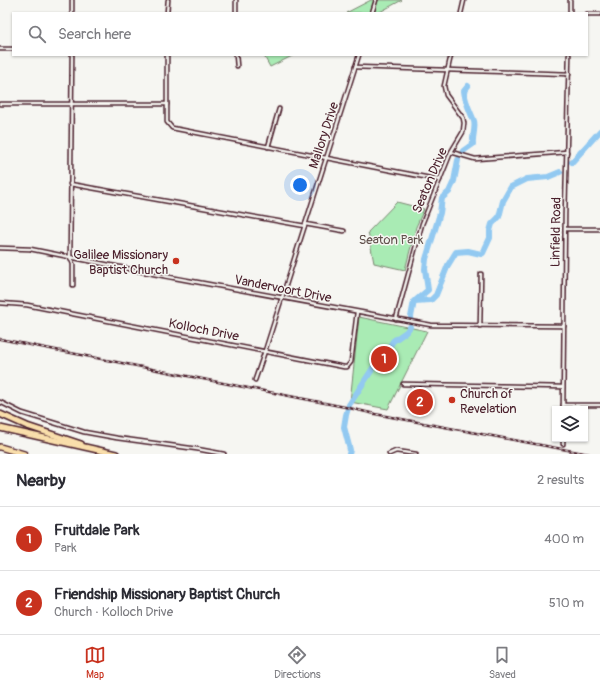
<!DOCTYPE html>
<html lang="en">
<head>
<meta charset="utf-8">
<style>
  :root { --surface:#fff; --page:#f7f7f7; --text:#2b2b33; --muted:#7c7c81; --line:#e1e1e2; --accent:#c8321e }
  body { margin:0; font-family:Pangolin,sans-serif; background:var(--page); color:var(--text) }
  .controls { position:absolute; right:12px; bottom:12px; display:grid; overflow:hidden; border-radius:0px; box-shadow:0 1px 3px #0004 }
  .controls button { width:36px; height:36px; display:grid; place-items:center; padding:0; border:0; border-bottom:1px solid var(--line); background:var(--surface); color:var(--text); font:20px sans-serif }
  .you { position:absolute; left:300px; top:185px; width:14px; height:14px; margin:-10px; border:3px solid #fff; border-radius:50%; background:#1a73e8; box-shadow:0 0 0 6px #1a73e833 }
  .badge { display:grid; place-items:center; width:26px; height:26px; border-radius:50%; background:var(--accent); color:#fff; font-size:13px; font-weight:700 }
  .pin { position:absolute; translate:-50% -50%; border:2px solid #fff; box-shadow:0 1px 4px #0006 }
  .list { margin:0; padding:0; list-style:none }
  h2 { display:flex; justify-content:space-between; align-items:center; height:52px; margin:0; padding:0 16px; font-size:17px }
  h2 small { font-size:13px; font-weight:400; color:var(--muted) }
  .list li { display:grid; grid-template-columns:26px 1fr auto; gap:12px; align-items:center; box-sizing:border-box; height:64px; padding:0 16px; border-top:1px solid var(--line) }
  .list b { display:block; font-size:15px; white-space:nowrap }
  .list p { margin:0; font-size:13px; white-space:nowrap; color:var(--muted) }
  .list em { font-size:13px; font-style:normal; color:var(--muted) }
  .icon { flex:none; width:22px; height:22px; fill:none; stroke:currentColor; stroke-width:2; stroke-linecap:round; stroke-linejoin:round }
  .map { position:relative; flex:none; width:600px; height:454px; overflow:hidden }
  .search { position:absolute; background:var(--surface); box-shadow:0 1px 3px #0004; left:12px; right:12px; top:12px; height:44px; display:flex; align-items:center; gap:10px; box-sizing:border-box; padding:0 14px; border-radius:0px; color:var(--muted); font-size:15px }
  .sheet { height:180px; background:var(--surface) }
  nav { display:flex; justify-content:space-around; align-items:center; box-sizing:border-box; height:56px; border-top:1px solid var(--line); background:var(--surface); font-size:11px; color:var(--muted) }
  nav a { display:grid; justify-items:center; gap:2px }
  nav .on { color:var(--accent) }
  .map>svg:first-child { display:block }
  .green { fill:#a9ebb4; stroke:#7a8570 }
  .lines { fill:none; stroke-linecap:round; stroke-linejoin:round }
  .river { stroke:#92c9f1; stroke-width:6 }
  .minor-casing { stroke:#4a1f2b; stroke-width:5.5 }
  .motorway-casing { stroke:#4a1f2b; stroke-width:8 }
  .minor { stroke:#f6f6f2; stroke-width:2.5 }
  .motorway { stroke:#f9deab; stroke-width:5 }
  .rail-casing { stroke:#4a1f2b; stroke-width:2.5 }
  .rail { stroke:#f6f6f2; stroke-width:1; stroke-dasharray:3; stroke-linecap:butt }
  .poi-dot { fill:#c8321e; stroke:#f6f6f2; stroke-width:1.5 }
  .labels { text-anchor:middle; stroke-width:3; stroke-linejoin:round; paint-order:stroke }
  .street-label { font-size:13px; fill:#4a1f2b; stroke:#f6f6f2 }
  .park-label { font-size:13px; fill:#62524d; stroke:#f6f6f2 }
  .poi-label { font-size:13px; fill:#4a1f2b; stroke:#f6f6f2; text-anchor:end }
</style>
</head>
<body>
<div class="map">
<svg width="600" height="454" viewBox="0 0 600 454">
  <rect width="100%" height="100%" fill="#f6f6f2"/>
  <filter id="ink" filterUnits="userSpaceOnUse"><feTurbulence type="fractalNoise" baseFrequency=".025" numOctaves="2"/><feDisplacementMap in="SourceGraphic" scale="8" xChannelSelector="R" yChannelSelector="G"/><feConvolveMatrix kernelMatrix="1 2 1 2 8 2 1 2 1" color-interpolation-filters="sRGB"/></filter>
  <g filter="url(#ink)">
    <g class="green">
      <polygon points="371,0 374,0 371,13 346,13"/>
      <polygon points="378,0 402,0 378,13 374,13"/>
      <polygon points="266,55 294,55 270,67 264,56"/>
      <polygon points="397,202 424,209 416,227 405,270 374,263 368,232"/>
      <polygon points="359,317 427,331 388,409 350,402"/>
    </g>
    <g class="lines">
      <g class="river">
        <path d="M 463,151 L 473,144 C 472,137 476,127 474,121 C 470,111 465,102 464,91 L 468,86"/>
        <polyline points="572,162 600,131"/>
        <polyline points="415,301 428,290 425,269 426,259 440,213 442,198 449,192 454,181 458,160"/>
        <polyline points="411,317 414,301 431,300 436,295 448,265 456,252 468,251 481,254 483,253 490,238 490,231 492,224 499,217 503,201 511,187 527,179 548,177 560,172"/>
        <polyline points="349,454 350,450 344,427 346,415 349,405 375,365 385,354 393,341 406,332 410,327"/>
      </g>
      <g class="minor-casing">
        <g id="minor">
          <polyline points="236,0 236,13"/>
          <polyline points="72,13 72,0"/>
          <polyline points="167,13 168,0"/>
          <polyline points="372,13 376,0"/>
          <polyline points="461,13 464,0"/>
          <polyline points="570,13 570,0"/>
          <polyline points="587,14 600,14"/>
          <polyline points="0,49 13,49"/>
          <polyline points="72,55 70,257 73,264 73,285"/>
          <polyline points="167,55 167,122 172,128 440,180"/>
          <polyline points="236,55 237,66"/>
          <polyline points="355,67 569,74"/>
          <polyline points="0,104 167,104"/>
          <polyline points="268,147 279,109"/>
          <polyline points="451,152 475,159 567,152"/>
          <polyline points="70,184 305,226"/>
          <polyline points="305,224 344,231"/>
          <polyline points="565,229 600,229"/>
          <polyline points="0,248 30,249 164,276 431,325 564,326"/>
          <polyline points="0,303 27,305 344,367 347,367 351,362 357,312"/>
          <polyline points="396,319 422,224 451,152 463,132 464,123 463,118 446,95 444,86 451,55"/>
          <polyline points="480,326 481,274"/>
          <polyline points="255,380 265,351 359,55"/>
          <polyline points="403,384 563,387"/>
          <polyline points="0,402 22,413 84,432 117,438 197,449 224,454"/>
          <polyline points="563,405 600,405"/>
          <polyline points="563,409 565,214 569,55"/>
          <polyline points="563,439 563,444"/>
          <polyline points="389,454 396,451 416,454"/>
        </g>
      </g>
      <g class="motorway-casing">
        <g id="motorway">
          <polyline points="0,414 27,426 81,444"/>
          <polyline points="0,428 116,454"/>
          <polyline points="0,447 24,454"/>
        </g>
      </g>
      <use href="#minor" class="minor"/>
      <use href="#motorway" class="motorway"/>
      <g class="rail-casing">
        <polyline id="rail" points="0,339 345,407 375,414 589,454"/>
      </g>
      <use href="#rail" class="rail"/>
    </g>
  </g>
  <g class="poi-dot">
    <circle cx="176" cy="261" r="4"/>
    <circle cx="452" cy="400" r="4"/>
  </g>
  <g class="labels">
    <g class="street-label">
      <text transform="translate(323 135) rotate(-72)" y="5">Mallory Drive</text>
      <text transform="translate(429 180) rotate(-67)" y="5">Seaton Drive</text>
      <text transform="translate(555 232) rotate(-89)" y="5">Linfield Road</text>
      <text transform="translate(283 288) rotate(11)" y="5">Vandervoort Drive</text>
      <text transform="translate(204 329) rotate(11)" y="5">Kolloch Drive</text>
    </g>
    <g class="park-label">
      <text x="391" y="244">Seaton Park</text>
    </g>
    <g class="poi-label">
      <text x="168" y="259">Galilee Missionary<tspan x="168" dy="15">Baptist Church</tspan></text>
      <text x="460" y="398" text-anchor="start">Church of<tspan x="460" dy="15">Revelation</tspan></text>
    </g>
  </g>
</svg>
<div class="controls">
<button><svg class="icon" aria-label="layers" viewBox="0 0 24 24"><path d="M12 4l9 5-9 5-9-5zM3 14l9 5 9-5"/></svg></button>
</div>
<div class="you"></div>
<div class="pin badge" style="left:384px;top:359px">1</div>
<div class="pin badge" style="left:420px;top:402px">2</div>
<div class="search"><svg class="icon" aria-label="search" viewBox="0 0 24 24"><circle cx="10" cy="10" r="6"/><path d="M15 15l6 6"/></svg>Search here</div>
</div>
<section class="sheet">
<h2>Nearby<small>2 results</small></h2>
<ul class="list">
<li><span class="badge">1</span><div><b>Fruitdale Park</b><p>Park</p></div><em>400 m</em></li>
<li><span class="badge">2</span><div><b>Friendship Missionary Baptist Church</b><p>Church · Kolloch Drive</p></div><em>510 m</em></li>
</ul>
</section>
<nav>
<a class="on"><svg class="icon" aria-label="map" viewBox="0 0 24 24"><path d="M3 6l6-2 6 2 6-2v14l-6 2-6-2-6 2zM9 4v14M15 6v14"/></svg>Map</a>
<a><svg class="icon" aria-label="directions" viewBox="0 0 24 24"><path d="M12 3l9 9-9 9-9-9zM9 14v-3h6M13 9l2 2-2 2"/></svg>Directions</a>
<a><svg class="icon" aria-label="saved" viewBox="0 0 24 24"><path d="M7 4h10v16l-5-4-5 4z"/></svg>Saved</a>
</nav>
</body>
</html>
